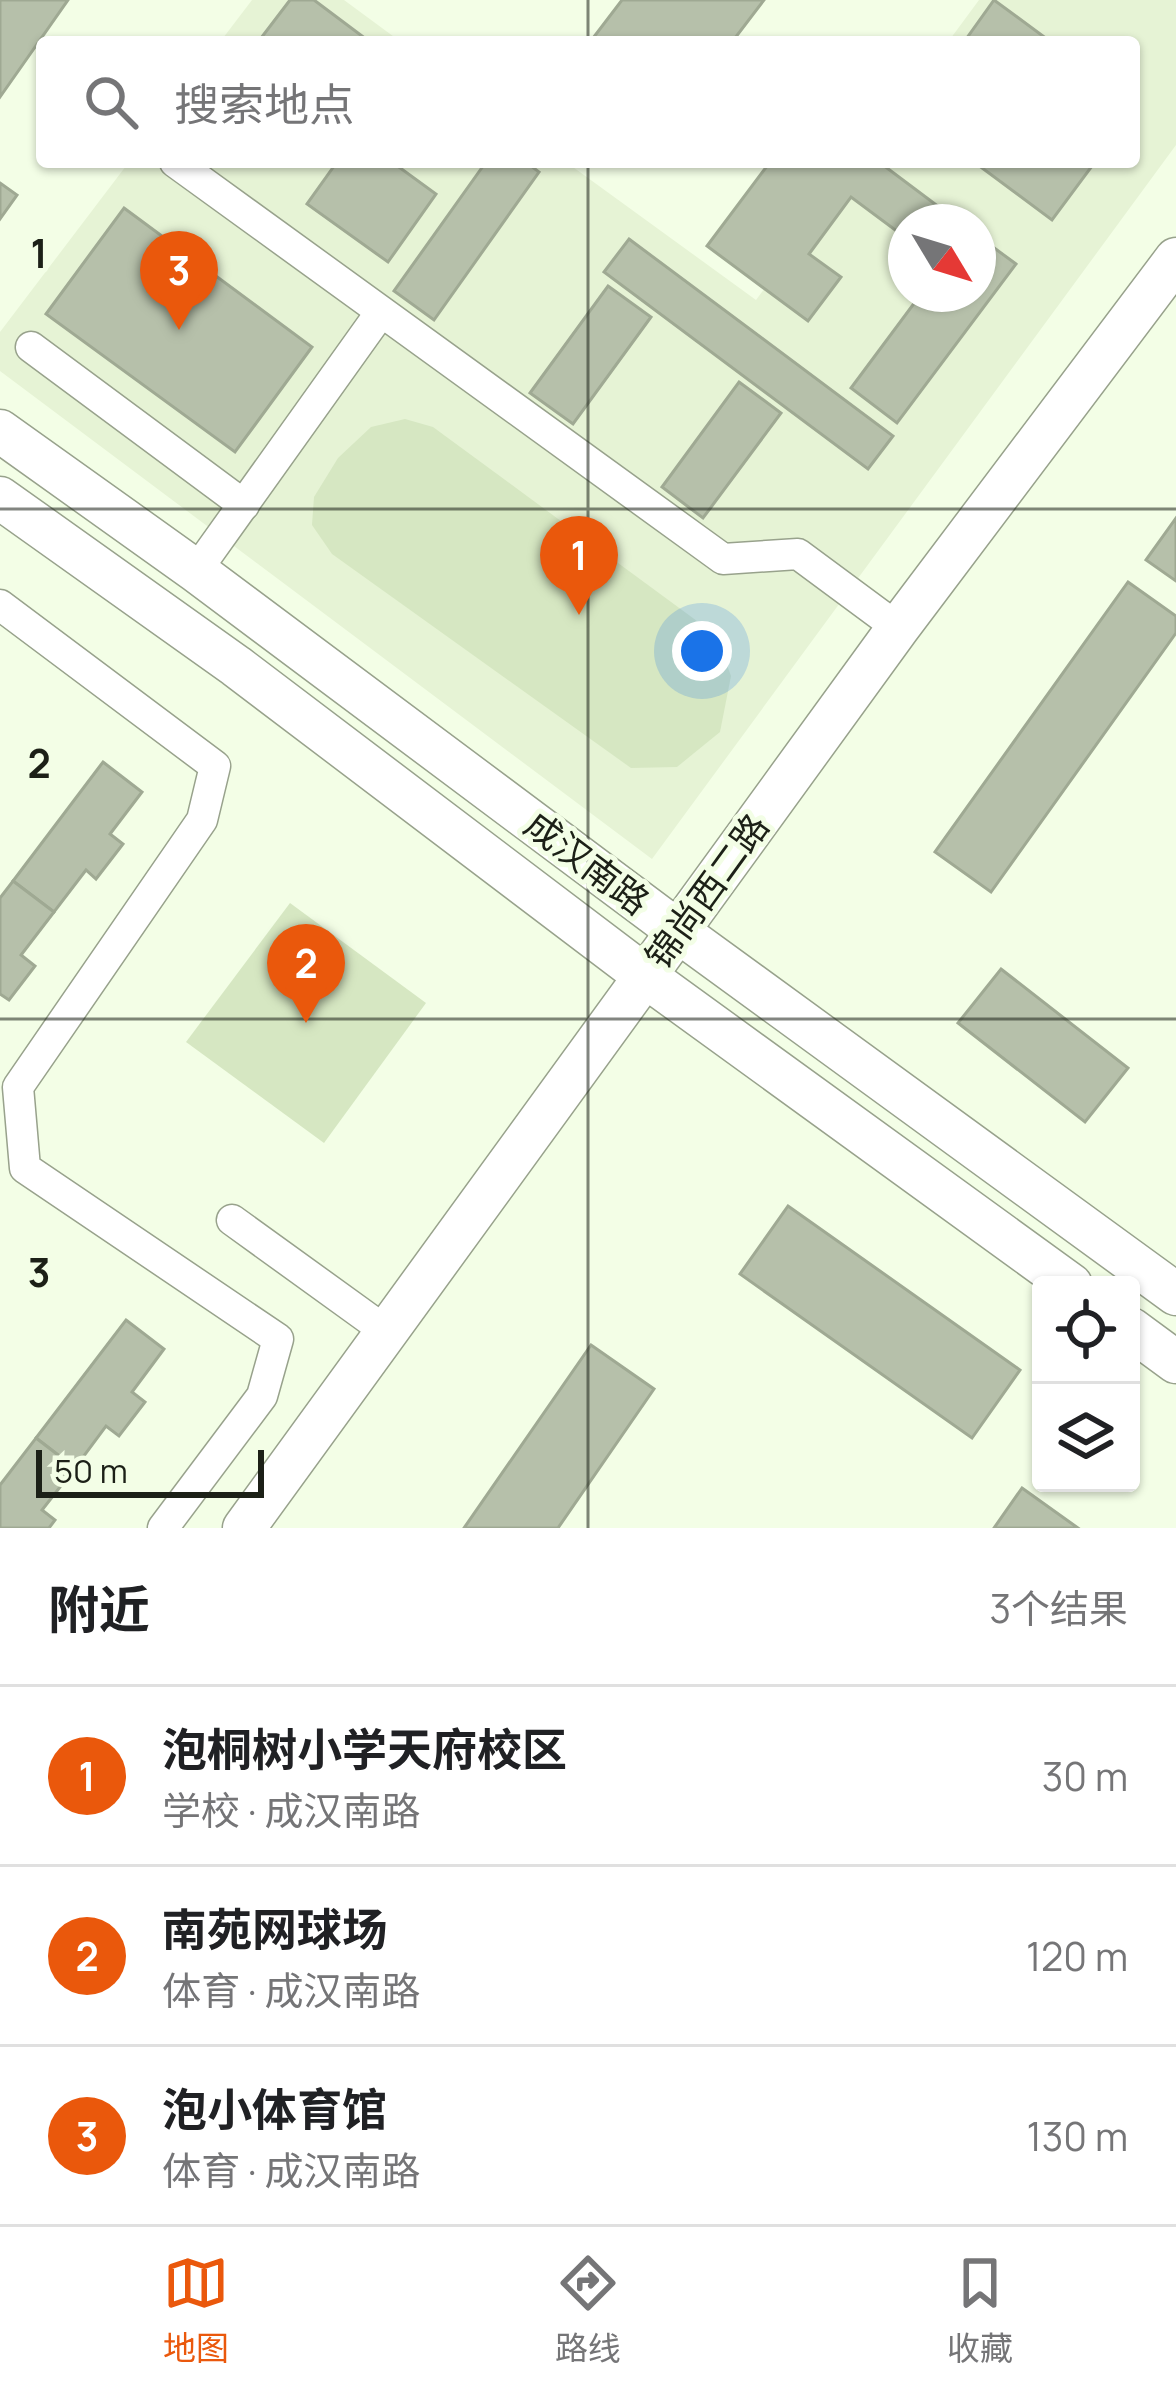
<!DOCTYPE html>
<html lang="zh">
<head>
<meta charset="utf-8">
<style>
  :root { --surface:#fff; --page:#f6f6f6; --text:#202124; --muted:#757577; --line:#e0e0e0; --accent:#ea580c }
  body { margin:0; font-family:Manrope,"Noto Sans SC",sans-serif; background:var(--page); color:var(--text) }
  .controls { position:absolute; right:36px; bottom:36px; display:grid; overflow:hidden; border-radius:12px; box-shadow:0 3px 9px #0004 }
  .controls button { width:108px; height:108px; display:grid; place-items:center; padding:0; border:0; border-bottom:3px solid var(--line); background:var(--surface); color:var(--text); font:60px sans-serif }
  .compass { position:absolute; left:888px; top:204px; width:108px; height:108px; border-radius:50%; background:var(--surface); box-shadow:0 3px 9px #0004; rotate:128deg }
  .scale { position:absolute; left:36px; bottom:30px; width:228px; box-sizing:border-box; padding-left:12px; border:6px solid #1c2017; border-top:0; font-size:33px; line-height:42px; white-space:nowrap; color:#1c2017; -webkit-text-stroke:9px #f3fee6; paint-order:stroke }
  .you { position:absolute; left:702px; top:651px; width:42px; height:42px; margin:-30px; border:9px solid #fff; border-radius:50%; background:#1a73e8; box-shadow:0 0 0 18px #1a73e833 }
  .badge { display:grid; place-items:center; width:78px; height:78px; border-radius:50%; background:var(--accent); color:#fff; font-size:39px; font-weight:700 }
  .pin { position:absolute; translate:-50% -99px; filter:drop-shadow(0 3px 6px #0008) }
  .pin::after { content:''; position:absolute; top:63px; width:42px; height:36px; background:inherit; clip-path:polygon(0 0,100% 0,50% 100%) }
  .list { margin:0; padding:0; list-style:none }
  h2 { display:flex; justify-content:space-between; align-items:center; height:156px; margin:0; padding:0 48px; font-size:51px }
  h2 small { font-size:39px; font-weight:400; color:var(--muted) }
  .list li { display:grid; grid-template-columns:78px 1fr auto; gap:36px; align-items:center; box-sizing:border-box; height:180px; padding:0 48px; border-top:3px solid var(--line) }
  .list b { display:block; font-size:45px; white-space:nowrap }
  .list p { margin:0; font-size:39px; white-space:nowrap; color:var(--muted) }
  .list em { font-size:39px; font-style:normal; color:var(--muted) }
  .icon { flex:none; width:66px; height:66px; fill:none; stroke:currentColor; stroke-width:2; stroke-linecap:round; stroke-linejoin:round }
  .map { position:relative; flex:none; width:1176px; height:1528px; overflow:hidden }
  .search { position:absolute; background:var(--surface); box-shadow:0 3px 9px #0004; left:36px; right:36px; top:36px; height:132px; display:flex; align-items:center; gap:30px; box-sizing:border-box; padding:0 42px; border-radius:12px; color:var(--muted); font-size:45px }
  .sheet { height:696px; background:var(--surface) }
  nav { display:flex; justify-content:space-around; align-items:center; box-sizing:border-box; height:168px; border-top:3px solid var(--line); background:var(--surface); font-size:33px; color:var(--muted) }
  nav a { display:grid; justify-items:center; gap:6px }
  nav .on { color:var(--accent) }
  .map>svg:first-child { display:block }
  .built { fill:#e6f3d5; fill-rule:evenodd }
  .green { fill:#d6e7c2 }
  .building { fill:#b6c0aa; stroke:#9fa993; stroke-width:3 }
  .lines { fill:none; stroke-linecap:round; stroke-linejoin:round }
  .street-casing { stroke:#98a28c; stroke-width:33 }
  .secondary-casing { stroke:#98a28c; stroke-width:45 }
  .street { stroke:#fff; stroke-width:30 }
  .secondary { stroke:#fff; stroke-width:42 }
  .grid { fill:none; stroke:#1c2017; stroke-width:3; stroke-opacity:0.55 }
  .labels { text-anchor:middle; stroke-width:10; stroke-linejoin:round; paint-order:stroke }
  .street-label { font-size:36px; fill:#1c2017; stroke:#f3fee6 }
  .grid-label { font-size:39px; text-anchor:middle; font-weight:bold; fill:#1c2017; stroke:#f3fee6; stroke-width:10; stroke-linejoin:round; paint-order:stroke }
</style>
</head>
<body>
<div class="map">
<svg width="1176" height="1528" viewBox="0 0 1176 1528">
  <rect width="100%" height="100%" fill="#f3fee6"/>
  <g class="built">
    <polygon points="252,0 344,0 401,42 220,42"/>
    <path d="M 979,0 L 1176,0 L 1176,145 L 652,859 L 0,371 L 0,332 L 129,162 L 566,162 L 756,300 L 859,162 L 1134,162 L 1134,42 L 948,42 ZM 906,222 L 978,222 L 978,294 L 906,294 Z"/>
  </g>
  <g class="green">
    <polygon points="405,419 433,427 716,635 731,676 720,732 677,767 631,768 332,554 312,525 314,497 338,458 371,427"/>
    <polygon points="290,903 426,1003 324,1143 186,1042"/>
  </g>
  <g class="building">
    <polygon points="0,0 68,0 0,97"/>
    <polygon points="290,0 314,0 370,42 258,42"/>
    <polygon points="622,0 764,0 732,42 590,42"/>
    <polygon points="994,0 1051,42 964,42"/>
    <polygon points="337,162 392,162 436,194 388,262 307,204"/>
    <polygon points="486,162 526,162 539,172 434,320 394,291"/>
    <polygon points="770,162 879,162 959,222 906,222 906,238 851,197 809,254 841,277 808,321 707,246"/>
    <polygon points="974,162 1095,162 1052,220"/>
    <polygon points="0,183 17,195 0,219"/>
    <polygon points="124,208 312,347 235,452 46,314"/>
    <polygon points="978,236 1016,264 897,423 851,388 921,294 978,294"/>
    <polygon points="629,239 893,436 868,469 604,272"/>
    <polygon points="608,286 651,317 573,424 530,393"/>
    <polygon points="739,382 781,413 703,518 662,487"/>
    <polygon points="1176,518 1176,581 1146,560"/>
    <polygon points="1128,582 1176,616 1176,633 991,892 935,852"/>
    <polygon points="103,762 142,792 110,834 123,844 96,879 86,870 54,912 13,881"/>
    <polygon points="13,881 54,912 21,955 35,966 9,1000 0,994 0,898"/>
    <polygon points="1001,969 1128,1068 1085,1122 958,1023"/>
    <polygon points="788,1206 1020,1370 972,1438 740,1274"/>
    <polygon points="126,1320 164,1349 132,1392 145,1402 119,1436 106,1426 75,1468 36,1438"/>
    <polygon points="591,1345 654,1389 558,1528 464,1528"/>
    <polygon points="36,1438 75,1468 42,1510 55,1520 49,1528 0,1528 0,1485"/>
    <polygon points="1022,1488 1078,1528 994,1528"/>
  </g>
  <g class="lines">
    <g class="street-casing">
      <g id="street">
        <polyline points="175,162 723,559 798,554 898,628"/>
        <polyline points="31,347 244,505"/>
        <polyline points="196,571 381,312"/>
        <polyline points="0,605 215,766 202,820 18,1087 25,1168 278,1339 262,1396 163,1528"/>
        <polyline points="232,1220 387,1332"/>
      </g>
    </g>
    <g class="secondary-casing">
      <g id="secondary">
        <polyline points="0,431 196,571 679,932 1176,1294"/>
        <polyline points="0,498 236,666 645,976 1071,1285"/>
        <polyline points="1131,1329 1176,1362"/>
        <polyline points="244,1528 898,628 1176,259"/>
      </g>
    </g>
    <use href="#street" class="street"/>
    <use href="#secondary" class="secondary"/>
  </g>
  <path class="grid" d="M 588,0 L 588,42M 588,162 L 588,1528M 0,509 L 1176,509M 0,1019 L 1176,1019"/>
  <g class="labels">
    <g class="street-label">
      <text transform="translate(587 863) rotate(37)" y="13">成汉南路</text>
      <text transform="translate(707 891) rotate(-54)" y="13">锦尚西二路</text>
    </g>
  </g>
  <g class="grid-label">
    <text x="39" y="268">1</text>
    <text x="39" y="778">2</text>
    <text x="39" y="1287">3</text>
  </g>
</svg>
<div class="controls">
<button><svg class="icon" aria-label="locate" viewBox="0 0 24 24"><circle cx="12" cy="12" r="6"/><path d="M12 2v4M12 18v4M2 12h4M18 12h4"/></svg></button>
<button><svg class="icon" aria-label="layers" viewBox="0 0 24 24"><path d="M12 4l9 5-9 5-9-5zM3 14l9 5 9-5"/></svg></button>
</div>
<svg class="compass" viewBox="-18 -18 36 36"><path d="M0-13l5 13h-10z" fill="#e53935"/><path d="M0 13l5-13h-10z" fill="#757577"/></svg>
<div class="scale">50 m</div>
<div class="you"></div>
<div class="pin badge" style="left:579px;top:615px">1</div>
<div class="pin badge" style="left:306px;top:1023px">2</div>
<div class="pin badge" style="left:179px;top:330px">3</div>
<div class="search"><svg class="icon" aria-label="search" viewBox="0 0 24 24"><circle cx="10" cy="10" r="6"/><path d="M15 15l6 6"/></svg>搜索地点</div>
</div>
<section class="sheet">
<h2>附近<small>3个结果</small></h2>
<ul class="list">
<li><span class="badge">1</span><div><b>泡桐树小学天府校区</b><p>学校 · 成汉南路</p></div><em>30 m</em></li>
<li><span class="badge">2</span><div><b>南苑网球场</b><p>体育 · 成汉南路</p></div><em>120 m</em></li>
<li><span class="badge">3</span><div><b>泡小体育馆</b><p>体育 · 成汉南路</p></div><em>130 m</em></li>
</ul>
</section>
<nav>
<a class="on"><svg class="icon" aria-label="map" viewBox="0 0 24 24"><path d="M3 6l6-2 6 2 6-2v14l-6 2-6-2-6 2zM9 4v14M15 6v14"/></svg>地图</a>
<a><svg class="icon" aria-label="directions" viewBox="0 0 24 24"><path d="M12 3l9 9-9 9-9-9zM9 14v-3h6M13 9l2 2-2 2"/></svg>路线</a>
<a><svg class="icon" aria-label="saved" viewBox="0 0 24 24"><path d="M7 4h10v16l-5-4-5 4z"/></svg>收藏</a>
</nav>
</body>
</html>
